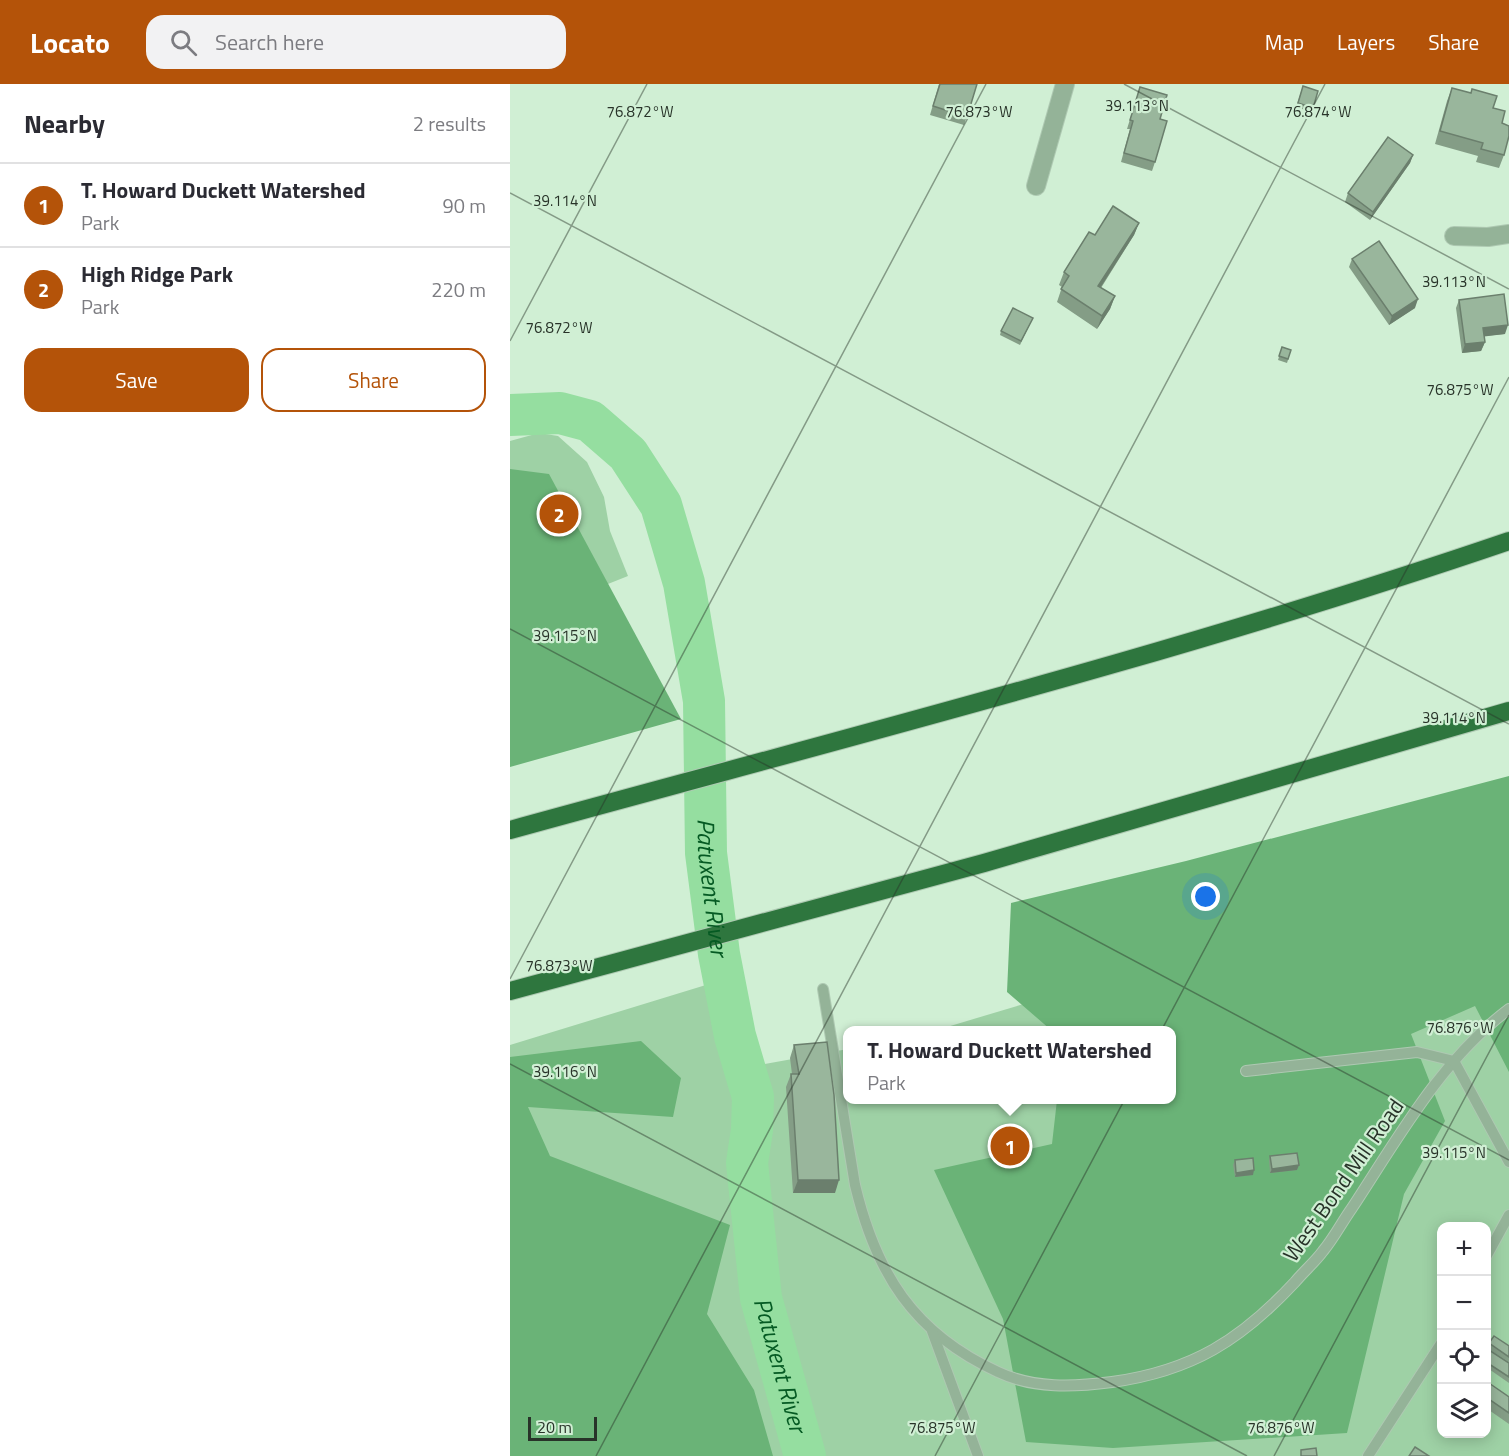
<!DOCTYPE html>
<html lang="en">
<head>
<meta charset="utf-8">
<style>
  :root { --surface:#fff; --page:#f2f2f3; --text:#2b2b33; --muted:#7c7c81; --line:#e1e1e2; --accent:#b45309 }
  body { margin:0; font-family:"Titillium Web",sans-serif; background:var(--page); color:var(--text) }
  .controls { position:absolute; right:18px; bottom:18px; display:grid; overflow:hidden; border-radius:12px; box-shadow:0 3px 15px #0003 }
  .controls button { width:54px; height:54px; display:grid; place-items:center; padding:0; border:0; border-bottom:2px solid var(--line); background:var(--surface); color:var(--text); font:30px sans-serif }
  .scale { position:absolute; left:18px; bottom:15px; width:69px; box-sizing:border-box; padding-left:6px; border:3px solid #283329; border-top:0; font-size:16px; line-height:21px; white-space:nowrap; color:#283329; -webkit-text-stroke:4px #d0efd4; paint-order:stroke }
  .you { position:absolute; left:696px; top:813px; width:21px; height:21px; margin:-15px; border:4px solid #fff; border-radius:50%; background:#1a73e8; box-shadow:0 0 0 9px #1a73e833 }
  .badge { display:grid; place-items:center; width:39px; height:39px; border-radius:50%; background:var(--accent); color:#fff; font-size:20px; font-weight:700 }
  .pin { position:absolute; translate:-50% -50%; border:3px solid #fff; box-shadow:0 2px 6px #0006 }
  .popup { position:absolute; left:333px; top:942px; width:333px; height:78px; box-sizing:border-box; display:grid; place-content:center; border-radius:12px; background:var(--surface); filter:drop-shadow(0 2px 4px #0005); font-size:20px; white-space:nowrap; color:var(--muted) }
  .popup b { font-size:22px; color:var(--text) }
  .popup::after { content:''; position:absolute; left:50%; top:100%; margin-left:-12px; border:12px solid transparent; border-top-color:var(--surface) }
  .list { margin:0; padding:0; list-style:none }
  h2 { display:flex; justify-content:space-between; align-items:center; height:78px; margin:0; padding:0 24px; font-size:26px }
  h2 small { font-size:20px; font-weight:400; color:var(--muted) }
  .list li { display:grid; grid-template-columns:39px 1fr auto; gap:18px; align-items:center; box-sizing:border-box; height:84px; padding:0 24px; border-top:2px solid var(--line) }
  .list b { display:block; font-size:22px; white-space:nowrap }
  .list p { margin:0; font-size:20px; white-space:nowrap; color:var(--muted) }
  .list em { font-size:20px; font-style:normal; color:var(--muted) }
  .actions { display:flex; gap:12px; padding:18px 24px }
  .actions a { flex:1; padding:14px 0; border:2px solid var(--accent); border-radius:18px; text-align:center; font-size:21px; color:var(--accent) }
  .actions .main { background:var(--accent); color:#fff }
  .icon { flex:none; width:33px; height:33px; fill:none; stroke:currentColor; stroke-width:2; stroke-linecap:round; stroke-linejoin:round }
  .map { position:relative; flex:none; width:999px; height:1372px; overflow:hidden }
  header { display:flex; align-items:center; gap:36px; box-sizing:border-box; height:84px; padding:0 30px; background:var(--accent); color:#fff }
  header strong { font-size:28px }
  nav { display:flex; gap:33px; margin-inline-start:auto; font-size:21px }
  .search { width:420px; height:54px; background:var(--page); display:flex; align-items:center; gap:15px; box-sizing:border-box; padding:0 21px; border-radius:18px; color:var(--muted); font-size:22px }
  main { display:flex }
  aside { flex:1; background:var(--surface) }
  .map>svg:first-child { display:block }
  .green { fill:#9ed1a5; fill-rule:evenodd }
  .forest { fill:#6ab377 }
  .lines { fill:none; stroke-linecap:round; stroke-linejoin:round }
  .river { stroke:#95dea0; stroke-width:42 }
  .lane-casing { stroke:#aec9b2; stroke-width:12 }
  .street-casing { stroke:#aec9b2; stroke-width:20 }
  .highway-casing { stroke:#aec9b2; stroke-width:20 }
  .lane { stroke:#94b398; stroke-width:10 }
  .street { stroke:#94b398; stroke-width:18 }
  .highway { stroke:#2e763e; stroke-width:18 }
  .wall { fill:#849d86 }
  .shaded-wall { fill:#6b7f6d }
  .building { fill:#99b69c; stroke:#6b7f6d; stroke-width:1.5 }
  .ticks { fill:none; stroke:#283329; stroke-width:1.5; stroke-opacity:0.45 }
  .labels { text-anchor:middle; stroke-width:4.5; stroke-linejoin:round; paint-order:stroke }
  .street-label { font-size:22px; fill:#283329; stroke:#d0efd4 }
  .water-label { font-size:24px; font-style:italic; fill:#055a23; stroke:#d0efd4 }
  .ticks-label { font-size:15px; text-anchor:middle; fill:#283329; stroke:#d0efd4; stroke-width:4.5; stroke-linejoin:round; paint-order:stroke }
</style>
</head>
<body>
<header>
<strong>Locato</strong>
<div class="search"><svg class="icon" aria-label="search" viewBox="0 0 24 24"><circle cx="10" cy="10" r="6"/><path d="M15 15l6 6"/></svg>Search here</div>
<nav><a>Map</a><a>Layers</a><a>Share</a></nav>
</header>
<main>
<aside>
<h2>Nearby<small>2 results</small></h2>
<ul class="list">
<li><span class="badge">1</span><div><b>T. Howard Duckett Watershed</b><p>Park</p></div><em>90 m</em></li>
<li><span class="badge">2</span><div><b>High Ridge Park</b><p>Park</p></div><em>220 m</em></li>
</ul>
<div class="actions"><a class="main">Save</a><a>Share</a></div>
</aside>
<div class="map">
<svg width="999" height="1372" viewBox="0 0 999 1372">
  <rect width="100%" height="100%" fill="#d0efd4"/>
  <g class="green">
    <polygon points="29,349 48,352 77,378 94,413 100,447 118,492 0,539 0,357"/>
    <path d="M 999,774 L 999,1372 L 0,1372 L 0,961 L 222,893 L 249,981 L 338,965 L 338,1016 L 662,1016 L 662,946 L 427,946 ZM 932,1142 L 976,1142 L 976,1350 L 932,1350 Z"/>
  </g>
  <g class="forest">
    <polygon points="0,385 39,390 171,635 0,683"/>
    <polygon points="999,692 999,988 965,922 901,950 935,1037 894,1110 837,1349 603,1364 516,1358 493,1235 424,1086 542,1060 547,1016 662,1016 662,946 541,946 497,908 501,819 676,777"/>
    <polygon points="131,957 171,994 163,1033 18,1023 40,1072 220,1141 197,1230 244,1306 263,1372 0,1372 0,973"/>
  </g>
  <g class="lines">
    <path class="river" id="s1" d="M 0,331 L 50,329 L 80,337 L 118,370 L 151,421 L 174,499 L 194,617 L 196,769 L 209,870 L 225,952 L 243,1013 L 242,1046 L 237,1079 L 251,1214 L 295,1372"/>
    <g class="lane-casing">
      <g id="lane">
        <path d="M 313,905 L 345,1101 C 366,1189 403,1249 488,1288 C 524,1305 564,1303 602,1298 C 682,1287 731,1256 785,1198 C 794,1187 805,1178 813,1167 C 824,1154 832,1138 842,1124 C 888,1054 931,976 999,925"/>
        <polyline points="736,987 907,968 944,977 999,1078"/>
        <polyline points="976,1173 999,1131"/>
        <polyline points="422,1247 468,1372"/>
        <polyline points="858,1372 932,1258"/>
      </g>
    </g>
    <g class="street-casing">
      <g id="street">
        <polyline points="526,102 555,0"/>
        <polyline points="944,152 978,153 999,150"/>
      </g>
    </g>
    <g class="highway-casing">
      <g id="highway">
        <path d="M 0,746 C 334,654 671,569 999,457"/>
        <polyline points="0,907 474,779 999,627"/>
      </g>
    </g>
    <use href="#lane" class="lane"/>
    <use href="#street" class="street"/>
    <use href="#highway" class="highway"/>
  </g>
  <g class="wall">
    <polygon points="429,0 467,0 454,41 420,31"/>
    <polygon points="793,2 808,7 801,28 786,23"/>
    <polygon points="630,3 650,35 645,78 642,87 611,78 620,45 617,45"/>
    <polygon points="942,4 983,24 992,39 994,71 989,84 966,78 968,72 925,60 937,17"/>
    <polygon points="903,71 900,79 860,136 835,118 838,109"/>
    <polygon points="629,139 624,151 591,204 605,212 600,225 587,245 547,218 552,203 549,201 554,188 585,151"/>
    <polygon points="842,175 905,224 879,241 839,183"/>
    <polygon points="949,216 995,250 974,252 975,258 971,267 952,269 946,224"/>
    <polygon points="521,238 510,261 490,251 491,247"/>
    <polygon points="772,263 781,266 777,279 768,276"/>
    <polygon points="284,961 325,1109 283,1109 276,1003 281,990 282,990 280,974"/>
    <polygon points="760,1072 789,1081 787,1086 760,1089 759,1076"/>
    <polygon points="725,1076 743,1091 725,1093 723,1081"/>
    <polygon points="979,1259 999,1262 999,1278 977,1264"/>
    <polygon points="976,1270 999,1279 999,1299 976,1283"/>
    <polygon points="976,1297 999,1313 999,1340 976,1324"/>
  </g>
  <g class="shaded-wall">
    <polygon points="903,71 900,79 860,136 863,128"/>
    <polygon points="629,139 624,151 583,215 588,202"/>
    <polygon points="605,212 600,225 587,245 592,232"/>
    <polygon points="908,215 905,224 879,241 882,232"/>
    <polygon points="998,241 995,250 970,253 973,244"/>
    <polygon points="975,258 971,267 952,269 955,260"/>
    <polygon points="789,1081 787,1086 760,1089 762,1085"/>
    <polygon points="744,1086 743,1091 725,1093 726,1089"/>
    <polygon points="288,1096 329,1096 325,1109 283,1109"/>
  </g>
  <g class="building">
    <polygon points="430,0 467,0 457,33 423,22"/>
    <polygon points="793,2 808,7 803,24 788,19"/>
    <polygon points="630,3 657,11 650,35 657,37 645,78 614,69 623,37 620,36"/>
    <polygon points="942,4 961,9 962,5 987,12 983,24 995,27 992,39 999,42 999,52 994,71 971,65 973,59 930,47"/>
    <polygon points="878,53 903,71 863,128 838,109"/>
    <polygon points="603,122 629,139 588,202 605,212 592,232 551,205 559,192 554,188 579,148 585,151"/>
    <polygon points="869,157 908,215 882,232 842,175"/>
    <polygon points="994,210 998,241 973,244 975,258 955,260 949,216"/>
    <polygon points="503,224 523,234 511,257 491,247"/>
    <polygon points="772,263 781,266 778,275 769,272"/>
    <polygon points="317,958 324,1011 329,1096 288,1096 281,990 289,990 284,961"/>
    <polygon points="787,1069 789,1081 762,1085 760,1072"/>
    <polygon points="743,1074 744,1086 726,1089 725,1076"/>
    <polygon points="984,1252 999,1262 999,1273 979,1259"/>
    <polygon points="979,1266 999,1279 999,1293 976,1278 976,1270"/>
    <polygon points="976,1297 999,1313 999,1329 976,1313"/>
    <polygon points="905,1363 919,1372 899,1372"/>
    <polygon points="806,1364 807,1372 791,1372 791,1366"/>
  </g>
  <path class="ticks" d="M 614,0 L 999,205M 0,109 L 999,640M 0,257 L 137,0M 0,545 L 999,1076M 0,895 L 476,0M 0,980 L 737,1372M 86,1372 L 815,0M 425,1372 L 999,293M 764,1372 L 999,931"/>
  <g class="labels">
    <g class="street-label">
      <text transform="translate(833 1096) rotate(-55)" y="8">West Bond Mill Road</text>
    </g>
    <g class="water-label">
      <text dy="8" stroke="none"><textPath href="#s1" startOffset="580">Patuxent River</textPath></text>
      <text dy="8" stroke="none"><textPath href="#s1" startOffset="1066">Patuxent River</textPath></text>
    </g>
  </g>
  <g class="ticks-label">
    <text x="627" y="27">39.113°N</text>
    <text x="130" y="33">76.872°W</text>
    <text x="469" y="33">76.873°W</text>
    <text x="808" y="33">76.874°W</text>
    <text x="55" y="122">39.114°N</text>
    <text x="944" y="203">39.113°N</text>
    <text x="49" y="249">76.872°W</text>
    <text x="950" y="311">76.875°W</text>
    <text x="55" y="557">39.115°N</text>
    <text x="944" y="639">39.114°N</text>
    <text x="49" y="887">76.873°W</text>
    <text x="950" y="949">76.876°W</text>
    <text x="55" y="993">39.116°N</text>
    <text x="944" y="1074">39.115°N</text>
    <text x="432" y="1349">76.875°W</text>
    <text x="771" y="1349">76.876°W</text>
  </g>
</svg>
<div class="controls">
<button>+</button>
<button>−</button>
<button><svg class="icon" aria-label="locate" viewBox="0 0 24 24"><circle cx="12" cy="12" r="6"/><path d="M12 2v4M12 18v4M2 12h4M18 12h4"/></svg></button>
<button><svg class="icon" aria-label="layers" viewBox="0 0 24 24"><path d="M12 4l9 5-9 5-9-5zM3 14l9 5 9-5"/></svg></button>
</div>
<div class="scale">20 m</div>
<div class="you"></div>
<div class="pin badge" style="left:500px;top:1062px">1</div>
<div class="popup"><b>T. Howard Duckett Watershed</b>Park</div>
<div class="pin badge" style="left:49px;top:430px">2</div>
</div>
</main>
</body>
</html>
